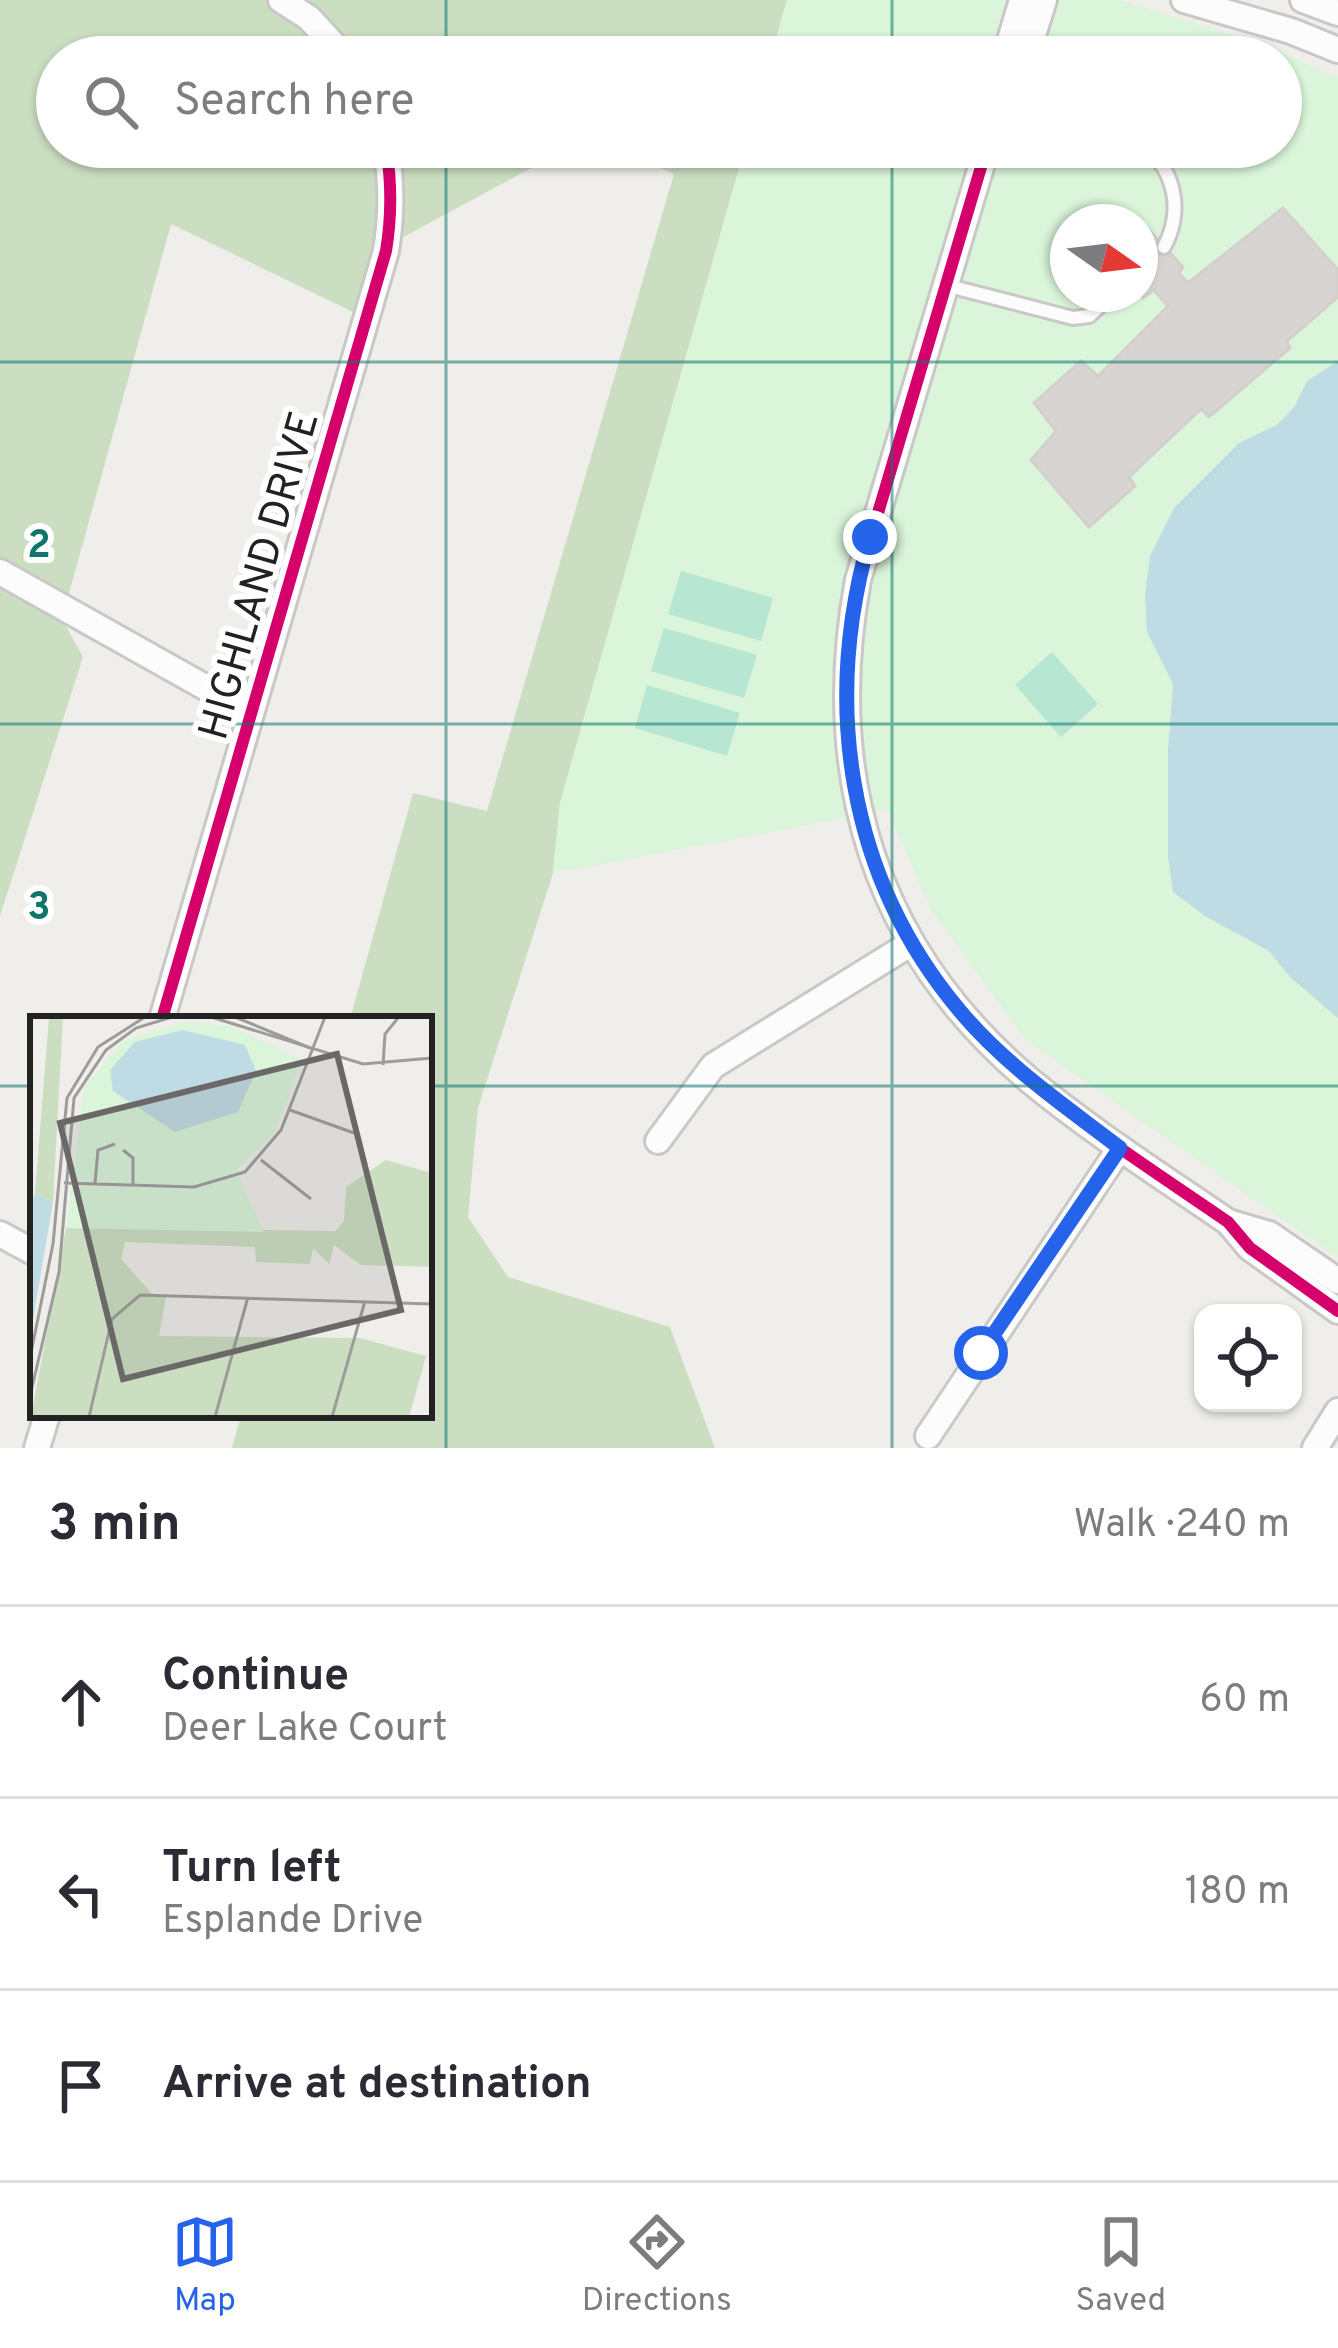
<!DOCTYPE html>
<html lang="en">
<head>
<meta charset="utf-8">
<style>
  :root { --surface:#fff; --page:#f7f7f7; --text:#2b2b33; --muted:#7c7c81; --line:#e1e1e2; --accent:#2563eb }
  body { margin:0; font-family:Overpass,sans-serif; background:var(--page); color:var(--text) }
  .controls { position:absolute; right:36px; bottom:36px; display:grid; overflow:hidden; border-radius:24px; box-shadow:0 3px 9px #0004 }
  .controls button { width:108px; height:108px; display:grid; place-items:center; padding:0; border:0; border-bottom:3px solid var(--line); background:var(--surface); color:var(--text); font:60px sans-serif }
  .compass { position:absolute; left:1050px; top:204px; width:108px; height:108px; border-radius:50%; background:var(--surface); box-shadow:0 3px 9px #0004; rotate:104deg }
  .stop { position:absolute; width:36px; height:36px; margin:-27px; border:9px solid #2563eb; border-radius:50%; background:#fff }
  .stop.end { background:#2563eb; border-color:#fff; box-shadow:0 3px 12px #0008 }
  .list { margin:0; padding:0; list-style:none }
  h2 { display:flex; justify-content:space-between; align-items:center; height:156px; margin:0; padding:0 48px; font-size:51px }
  h2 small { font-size:39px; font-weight:400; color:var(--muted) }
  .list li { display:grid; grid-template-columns:78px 1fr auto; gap:36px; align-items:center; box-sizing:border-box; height:192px; padding:0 48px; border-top:3px solid var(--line) }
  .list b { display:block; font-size:45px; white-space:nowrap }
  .list p { margin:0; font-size:39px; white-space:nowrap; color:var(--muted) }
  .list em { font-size:39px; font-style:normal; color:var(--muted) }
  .icon { flex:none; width:66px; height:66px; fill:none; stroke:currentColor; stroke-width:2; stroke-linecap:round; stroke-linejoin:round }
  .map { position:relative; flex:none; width:1338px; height:1448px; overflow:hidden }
  .search { position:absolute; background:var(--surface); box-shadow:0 3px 9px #0004; left:36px; right:36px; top:36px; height:132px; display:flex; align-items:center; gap:30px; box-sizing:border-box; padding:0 42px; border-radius:66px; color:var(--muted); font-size:45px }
  .sheet { height:732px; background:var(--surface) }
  nav { display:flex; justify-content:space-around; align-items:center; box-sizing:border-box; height:168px; border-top:3px solid var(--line); background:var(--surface); font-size:33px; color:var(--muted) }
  nav a { display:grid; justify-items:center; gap:6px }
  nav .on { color:var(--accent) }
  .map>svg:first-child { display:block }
  .forest { fill:#cbdec1 }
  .park { fill:#daf5da; fill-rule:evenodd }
  .pitch { fill:#b7e6d2 }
  .water { fill:#bfdbe3 }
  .building { fill:#d7d4d2; stroke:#d3d0cc; stroke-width:3 }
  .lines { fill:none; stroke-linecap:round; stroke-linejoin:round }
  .service-casing { stroke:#c9c8c7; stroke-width:18 }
  .minor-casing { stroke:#c9c8c7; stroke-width:30 }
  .service { stroke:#fdfcfc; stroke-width:12 }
  .minor { stroke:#fdfcfc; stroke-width:24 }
  .cycleway-casing { stroke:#fff; stroke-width:20 }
  .cycleway { stroke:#d6006c; stroke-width:12 }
  .route { stroke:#2563eb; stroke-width:15 }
  .grid { fill:none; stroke:#0f766e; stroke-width:3; stroke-opacity:0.55 }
  .labels { text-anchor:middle; stroke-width:12; stroke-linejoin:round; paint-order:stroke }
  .street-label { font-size:42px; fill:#222; stroke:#fff }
  .inset-road { fill:none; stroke:#9e9c9b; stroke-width:3 }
  .view { fill:#6a6968; fill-opacity:0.15; stroke:#6a6968; stroke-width:6 }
  .inset-edge { fill:none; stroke:#222; stroke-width:6 }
  .grid-label { font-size:39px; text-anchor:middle; font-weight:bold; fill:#0f766e; stroke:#fff; stroke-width:12; stroke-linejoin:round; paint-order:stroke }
</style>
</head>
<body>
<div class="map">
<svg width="1338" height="1448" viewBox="0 0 1338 1448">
  <rect width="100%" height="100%" fill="#f0eeeb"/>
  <g class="forest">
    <polygon points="0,0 787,0 771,57 57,57 57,147 570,147 372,254 353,312 171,224 62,619 83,657 0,916"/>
    <polygon points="615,147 745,147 560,803 553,873 478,1108 468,1217 508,1277 670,1327 715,1448 232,1448 241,1415 429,1415 429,1019 350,1019 413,793 487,811 674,174"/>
  </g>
  <path class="park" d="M 787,0 L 1120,0 L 1267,46 L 1338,78 L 1338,1258 L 1026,1040 L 930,908 L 888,810 L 553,873 L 560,803 L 745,147 L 1281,147 L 1281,57 L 771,57 ZM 1068,222 L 1140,222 L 1140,294 L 1068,294 Z"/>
  <g class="pitch">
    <polygon points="681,571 773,598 761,641 668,614"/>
    <polygon points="664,628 757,655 744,698 651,671"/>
    <polygon points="1052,652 1098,704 1061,737 1015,685"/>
    <polygon points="647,685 740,713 727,756 635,728"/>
  </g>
  <polygon class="water" points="1338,361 1338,1018 1290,977 1269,951 1205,916 1173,892 1168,856 1168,751 1173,684 1147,632 1145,596 1150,556 1174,508 1239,443 1277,425 1295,406 1307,381"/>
  <polygon class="building" points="1283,208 1338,270 1338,297 1287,341 1290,348 1209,417 1201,409 1129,477 1135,486 1089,527 1031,460 1056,431 1034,403 1081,361 1098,376 1168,306 1154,290 1143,298 1140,294 1140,238 1149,230 1183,267 1179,273 1188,283"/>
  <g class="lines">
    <g class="service-casing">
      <g id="service">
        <path d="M 1145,147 C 1176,172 1183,212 1164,247"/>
        <polyline points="945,285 1073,318 1089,316 1113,294"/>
      </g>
    </g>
    <g class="minor-casing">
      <g id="minor">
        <polyline points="281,0 309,18 345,57"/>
        <polyline points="1184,0 1291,31 1338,50"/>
        <polyline points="1303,0 1338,13"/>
        <polyline points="1005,57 1022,0"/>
        <polyline points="1026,57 1044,0"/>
        <path d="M 987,147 L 858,580 C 822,776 874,948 1028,1079 C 1091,1131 1161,1176 1228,1222 L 1250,1248 L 1338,1311"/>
        <polyline points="0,572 251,713"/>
        <path d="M 162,1019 L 386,251 C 392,215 392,184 386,147"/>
        <polyline points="658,1141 713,1066 910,944"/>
        <polyline points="1231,1223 1269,1234 1338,1281"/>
        <polyline points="0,1234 33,1252"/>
        <polyline points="928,1436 1120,1148"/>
        <polyline points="37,1448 47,1415"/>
        <polyline points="1315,1448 1338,1411"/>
      </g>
    </g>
    <use href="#service" class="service"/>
    <use href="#minor" class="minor"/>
    <g class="cycleway-casing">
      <g id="cycleway">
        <path d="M 987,147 L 858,580 C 822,776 874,948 1028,1079 C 1091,1131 1161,1176 1228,1222 L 1250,1248 L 1338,1311"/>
        <path d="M 162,1019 L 386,251 C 392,215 392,184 386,147"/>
      </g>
    </g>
    <use href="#cycleway" class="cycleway"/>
  </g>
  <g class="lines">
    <path class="route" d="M 870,537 C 822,703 847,877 960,1011 C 1005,1065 1064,1105 1120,1148 L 981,1353"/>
  </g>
  <path class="grid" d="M 446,0 L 446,57M 892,0 L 892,57M 446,147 L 446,1448M 892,147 L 892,1448M 0,362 L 1338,362M 0,724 L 1338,724M 0,1086 L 33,1086M 429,1086 L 1338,1086"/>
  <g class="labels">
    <g class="street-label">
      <text transform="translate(257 575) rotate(-74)" y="15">HIGHLAND DRIVE</text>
    </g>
  </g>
  <g transform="translate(30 1016)">
    <rect width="402" height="402" fill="#f0eeeb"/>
    <path d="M 19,1 L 33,1 L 23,186 L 5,177 ZM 356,144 L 402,157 L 402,251 L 331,249 L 304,229 L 299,248 L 283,232 L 280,248 L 226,246 L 225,231 L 95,226 L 91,243 L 124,280 L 136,281 L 129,320 L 330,322 L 396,340 L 379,401 L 1,401 L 36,212 L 305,215 L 314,205 L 316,171 Z" fill="#cbdec1"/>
    <path d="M 158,5 L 200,10 L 272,44 L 244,117 L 206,154 L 234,216 L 36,212 L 54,71 L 93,25 Z" fill="#daf5da"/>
    <path d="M 153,14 L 215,29 L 226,55 L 208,96 L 145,116 L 83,75 L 80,54 L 105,26 ZM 5,177 L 23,186 L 0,321 L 0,192 Z" fill="#bfdbe3"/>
    <path class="inset-road" d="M 181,1 L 333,48 L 402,42M 205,1 L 280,32M 353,49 L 355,18 L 368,2M 260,94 L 324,117M 93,134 L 103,142 L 103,169M 231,144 L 281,183M 34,167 L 164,171 L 215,156 L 251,114 L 295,1M 65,167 L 68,134 L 85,128M 0,342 L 23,228 L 37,82 L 68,31 L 115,1M 0,380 L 29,256 L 44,82 L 76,34 L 106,12 L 142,1M 59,401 L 82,303 L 110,279 L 402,288M 185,401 L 218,281M 302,401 L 335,285"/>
    <path class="view" d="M 307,38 L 371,294 L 93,363 L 30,107 Z"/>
    <rect width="402" height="402" class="inset-edge"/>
  </g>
  <g class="grid-label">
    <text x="39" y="557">2</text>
    <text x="39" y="919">3</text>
  </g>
</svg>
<div class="controls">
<button><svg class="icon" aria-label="locate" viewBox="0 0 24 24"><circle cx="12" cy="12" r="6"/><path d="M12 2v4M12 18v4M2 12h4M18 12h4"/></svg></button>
</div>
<svg class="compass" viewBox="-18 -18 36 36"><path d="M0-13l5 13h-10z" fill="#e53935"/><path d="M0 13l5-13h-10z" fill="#7c7c81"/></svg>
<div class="stop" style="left:981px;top:1353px"></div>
<div class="stop end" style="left:870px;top:537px"></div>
<div class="search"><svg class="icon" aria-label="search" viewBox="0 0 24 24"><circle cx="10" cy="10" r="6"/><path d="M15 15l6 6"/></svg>Search here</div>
</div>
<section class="sheet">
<h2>3 min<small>Walk · 240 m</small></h2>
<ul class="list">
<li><svg class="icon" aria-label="ahead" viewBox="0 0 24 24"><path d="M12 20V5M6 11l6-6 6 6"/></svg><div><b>Continue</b><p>Deer Lake Court</p></div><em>60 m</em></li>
<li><svg class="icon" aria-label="left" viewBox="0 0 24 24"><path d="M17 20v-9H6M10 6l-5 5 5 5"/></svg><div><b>Turn left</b><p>Esplande Drive</p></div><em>180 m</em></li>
<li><svg class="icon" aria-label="arrive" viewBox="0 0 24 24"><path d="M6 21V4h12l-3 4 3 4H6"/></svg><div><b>Arrive at destination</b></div></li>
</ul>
</section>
<nav>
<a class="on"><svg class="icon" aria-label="map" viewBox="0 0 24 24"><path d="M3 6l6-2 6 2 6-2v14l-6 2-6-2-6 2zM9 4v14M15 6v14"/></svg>Map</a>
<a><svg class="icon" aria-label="directions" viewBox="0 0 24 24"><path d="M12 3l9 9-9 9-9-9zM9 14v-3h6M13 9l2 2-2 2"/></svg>Directions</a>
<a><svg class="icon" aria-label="saved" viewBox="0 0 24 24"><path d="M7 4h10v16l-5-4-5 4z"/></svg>Saved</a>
</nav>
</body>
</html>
